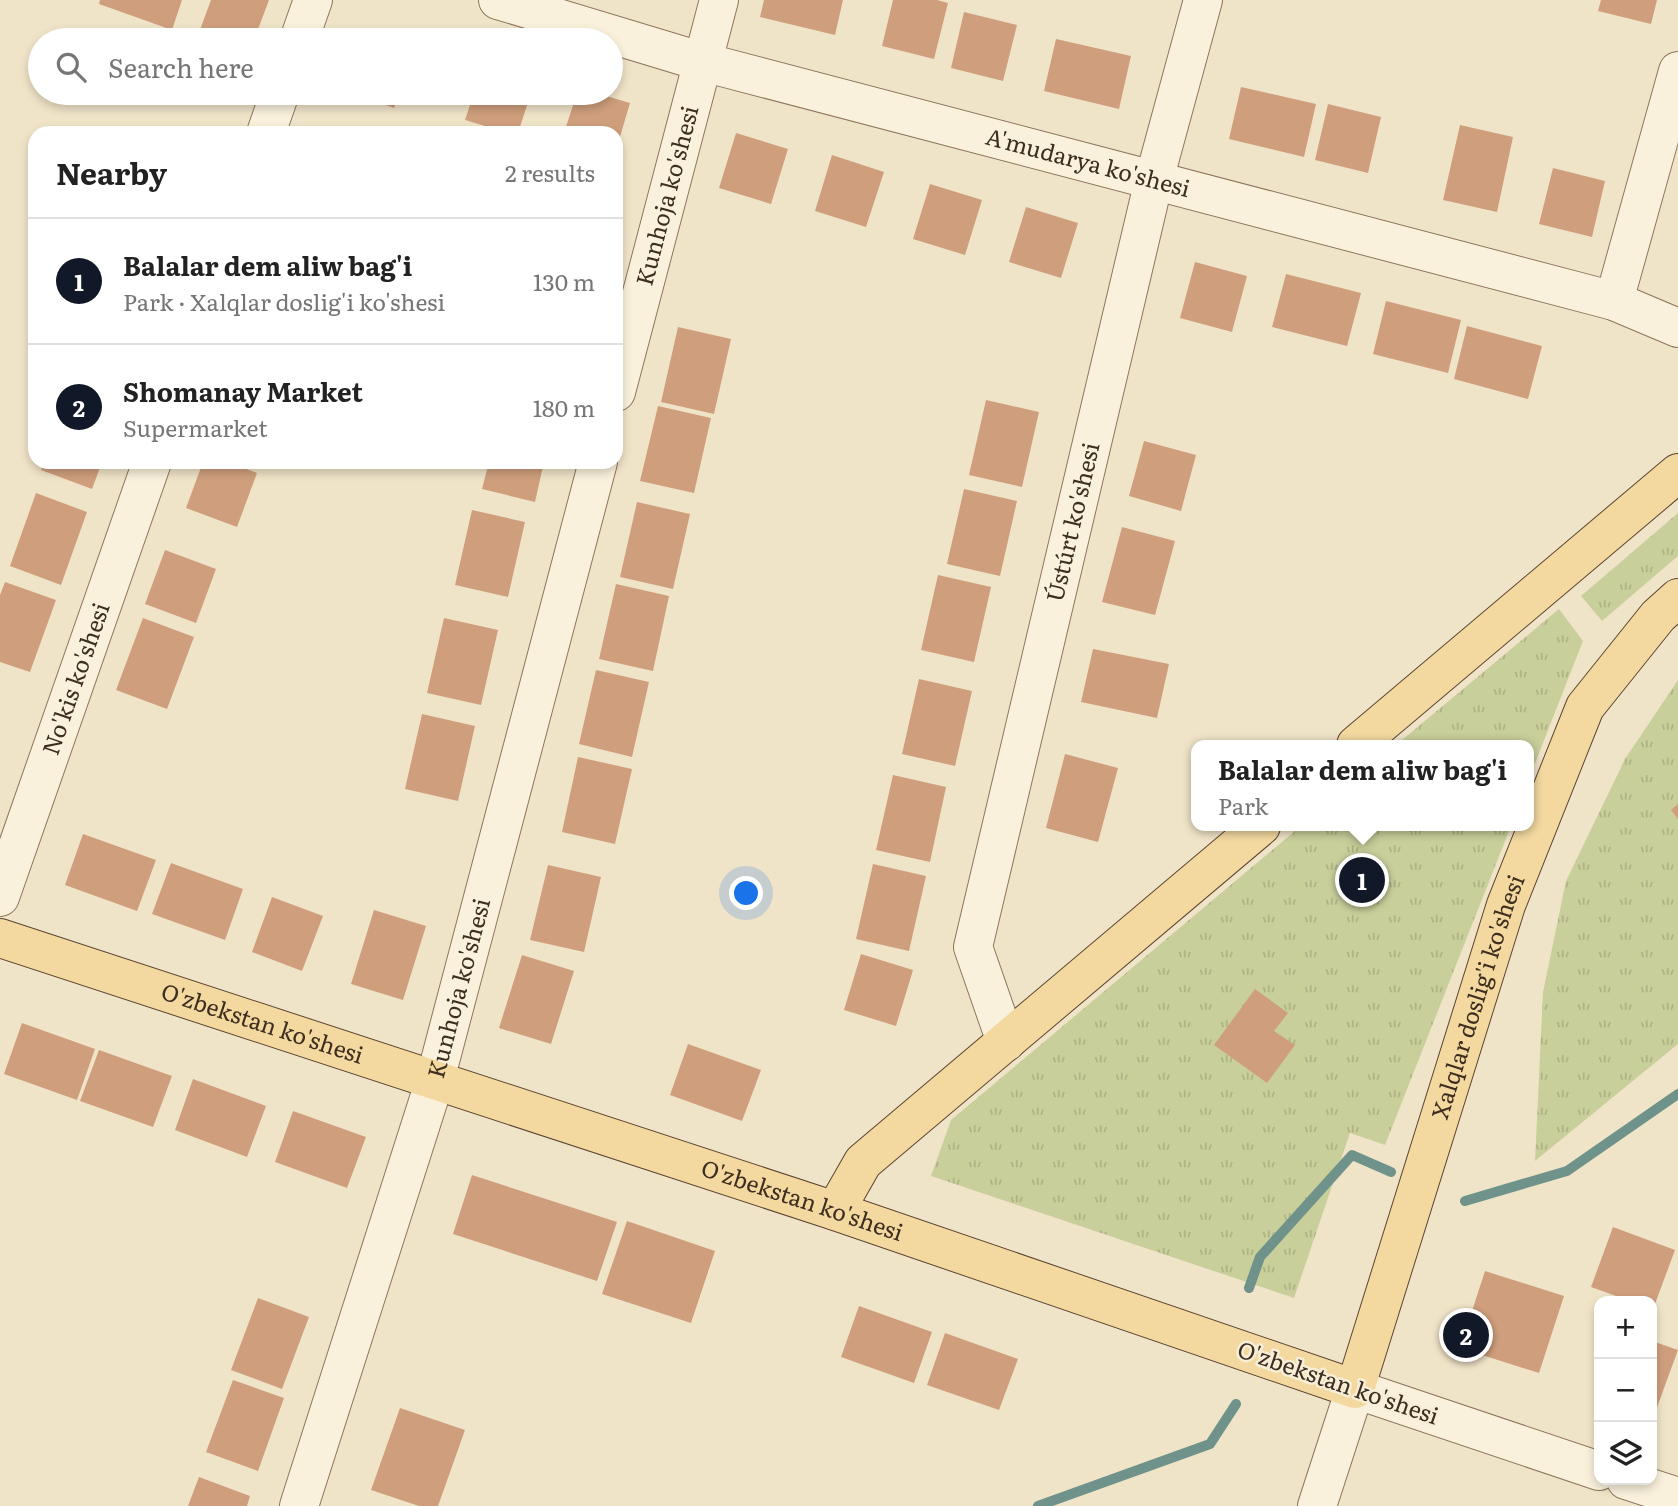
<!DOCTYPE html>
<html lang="en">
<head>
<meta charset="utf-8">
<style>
  :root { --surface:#fff; --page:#f2f2f2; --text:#222; --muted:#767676; --line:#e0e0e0; --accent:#111827 }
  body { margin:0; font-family:Literata,serif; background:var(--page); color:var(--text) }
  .controls { position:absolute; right:21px; bottom:21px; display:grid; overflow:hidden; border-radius:14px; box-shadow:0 4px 10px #0003 }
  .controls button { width:63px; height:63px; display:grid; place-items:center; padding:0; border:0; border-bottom:2px solid var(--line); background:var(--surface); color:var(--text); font:35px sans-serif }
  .you { position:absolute; left:747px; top:894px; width:24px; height:24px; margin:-18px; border:5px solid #fff; border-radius:50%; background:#1a73e8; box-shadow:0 0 0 10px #1a73e833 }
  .badge { display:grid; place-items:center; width:46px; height:46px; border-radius:50%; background:var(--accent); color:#fff; font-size:23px; font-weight:700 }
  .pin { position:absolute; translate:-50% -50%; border:4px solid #fff; box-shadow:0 2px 7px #0006 }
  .popup { position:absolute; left:1191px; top:740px; width:343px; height:91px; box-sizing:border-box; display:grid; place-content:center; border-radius:14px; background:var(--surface); filter:drop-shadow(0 2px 5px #0005); font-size:23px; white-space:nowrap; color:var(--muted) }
  .popup b { font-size:26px; color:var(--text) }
  .popup::after { content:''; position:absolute; left:50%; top:100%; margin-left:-14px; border:14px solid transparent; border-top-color:var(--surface) }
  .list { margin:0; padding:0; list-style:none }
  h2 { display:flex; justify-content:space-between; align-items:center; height:91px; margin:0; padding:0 28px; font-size:30px }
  h2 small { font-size:23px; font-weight:400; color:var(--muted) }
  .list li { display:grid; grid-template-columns:46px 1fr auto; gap:21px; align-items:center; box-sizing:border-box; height:126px; padding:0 28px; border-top:2px solid var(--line) }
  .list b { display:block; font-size:26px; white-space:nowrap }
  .list p { margin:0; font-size:23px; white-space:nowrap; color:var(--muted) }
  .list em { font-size:23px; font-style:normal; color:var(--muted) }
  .icon { flex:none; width:38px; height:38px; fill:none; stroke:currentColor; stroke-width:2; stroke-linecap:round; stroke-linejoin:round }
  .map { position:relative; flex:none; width:1678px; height:1506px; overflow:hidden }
  .search { position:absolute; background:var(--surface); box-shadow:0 4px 10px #0003; left:28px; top:28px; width:595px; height:77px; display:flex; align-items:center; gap:18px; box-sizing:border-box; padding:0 24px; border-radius:38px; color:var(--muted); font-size:26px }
  .panel { position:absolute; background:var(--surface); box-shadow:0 4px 10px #0003; left:28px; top:126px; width:595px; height:343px; border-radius:21px }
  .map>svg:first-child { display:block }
  .grass { fill:url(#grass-tufts) }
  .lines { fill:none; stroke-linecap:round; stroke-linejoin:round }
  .stream { stroke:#6f938a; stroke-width:10 }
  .building { fill:#cf9f7d }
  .minor-casing { stroke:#8d765c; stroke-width:40 }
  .major-casing { stroke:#5b4430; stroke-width:40 }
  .minor { stroke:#faf1dc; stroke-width:38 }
  .major { stroke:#f3d9a0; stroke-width:38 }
  .labels { text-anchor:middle; stroke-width:5; stroke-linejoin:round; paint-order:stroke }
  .street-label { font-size:23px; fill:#3d2e20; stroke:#f7eed8 }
</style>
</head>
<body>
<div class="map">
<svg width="1678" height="1506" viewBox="0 0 1678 1506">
  <defs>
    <pattern id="grass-tufts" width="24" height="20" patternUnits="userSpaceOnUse" patternTransform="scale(1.75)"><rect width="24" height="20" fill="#c9cf9b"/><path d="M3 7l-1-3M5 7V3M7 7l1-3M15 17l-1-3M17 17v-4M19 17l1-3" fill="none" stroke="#aeb285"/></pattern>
  </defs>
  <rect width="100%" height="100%" fill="#f0e4c8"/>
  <g class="grass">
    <polygon points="1678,513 1678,556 1602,621 1581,596"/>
    <polygon points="1559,609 1583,641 1528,781 1528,745 1396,745"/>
    <polygon points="1678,680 1678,1044 1535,1161 1543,992 1566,881 1625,759"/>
    <polygon points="1301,826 1511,826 1385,1145 1350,1133 1294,1298 931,1176 951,1120"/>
  </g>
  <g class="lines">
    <g class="stream">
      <polyline points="1465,1201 1567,1171 1678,1094"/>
      <polyline points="1249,1288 1260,1257 1352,1155 1391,1172"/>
      <polyline points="1038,1506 1210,1444 1236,1404"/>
    </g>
  </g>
  <g class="building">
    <polygon points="100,0 182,0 172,30 99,4"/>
    <polygon points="211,0 269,0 254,40 212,40 198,35"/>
    <polygon points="764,0 843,0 835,35 760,17"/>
    <polygon points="893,0 937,0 948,3 934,59 882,46"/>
    <polygon points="1601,0 1657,0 1651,24 1598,11"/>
    <polygon points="964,12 1017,25 1003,81 951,68"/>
    <polygon points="1056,39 1131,56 1119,109 1044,91"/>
    <polygon points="1241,87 1316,104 1304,157 1229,139"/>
    <polygon points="352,93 400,93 394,108"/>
    <polygon points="474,93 531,93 518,133 508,133 465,120"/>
    <polygon points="577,93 596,93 630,103 617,147 616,133 564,133"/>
    <polygon points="1328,104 1381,117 1368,173 1315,160"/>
    <polygon points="1460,125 1513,137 1497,212 1443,200"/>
    <polygon points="736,133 788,149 771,204 719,188"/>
    <polygon points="832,155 884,172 866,227 815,211"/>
    <polygon points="1553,168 1605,181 1592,237 1539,224"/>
    <polygon points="930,184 982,200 965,255 913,239"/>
    <polygon points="1026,207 1078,223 1061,278 1009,262"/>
    <polygon points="1195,262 1247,276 1232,332 1180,318"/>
    <polygon points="1286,274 1361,293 1347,346 1272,327"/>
    <polygon points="1386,301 1461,320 1448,373 1373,354"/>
    <polygon points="1467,326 1542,346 1528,399 1454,379"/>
    <polygon points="678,327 731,339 714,414 661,402"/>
    <polygon points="986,400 1039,412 1022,487 969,475"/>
    <polygon points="658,406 711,418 694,493 640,481"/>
    <polygon points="1144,441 1196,455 1181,511 1129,496"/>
    <polygon points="44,462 102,462 92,489 41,470"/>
    <polygon points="203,462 228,462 257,473 237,527 186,508"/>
    <polygon points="489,462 544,462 535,502 482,489"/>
    <polygon points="964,489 1017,501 1000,576 947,564"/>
    <polygon points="36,493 87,512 61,585 10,566"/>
    <polygon points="637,502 690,514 673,589 620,577"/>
    <polygon points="472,510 525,522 508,597 455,585"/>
    <polygon points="1122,527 1175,541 1155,615 1102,602"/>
    <polygon points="165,550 216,569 196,623 145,604"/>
    <polygon points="938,575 991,587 974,662 921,650"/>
    <polygon points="5,582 56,600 30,672 0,662 0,595"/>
    <polygon points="616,584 669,596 653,671 599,659"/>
    <polygon points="143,618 194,637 167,709 116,690"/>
    <polygon points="444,618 498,630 481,705 427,693"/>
    <polygon points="1093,649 1169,664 1157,718 1081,702"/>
    <polygon points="596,670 649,682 632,757 579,744"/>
    <polygon points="919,679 972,691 955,766 902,754"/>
    <polygon points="422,714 475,726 458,801 405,789"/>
    <polygon points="1065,754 1118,768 1098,842 1046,828"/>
    <polygon points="578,757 632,769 615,844 562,832"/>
    <polygon points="893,775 946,787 930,862 876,850"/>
    <polygon points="1678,804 1678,819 1671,810"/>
    <polygon points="83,834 156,860 137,911 65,885"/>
    <polygon points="171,863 243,889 225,940 152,914"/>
    <polygon points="873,864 926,876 909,951 856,939"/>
    <polygon points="548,865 601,877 584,952 530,940"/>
    <polygon points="272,897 323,916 302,971 252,952"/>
    <polygon points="374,910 426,926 403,1000 351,984"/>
    <polygon points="861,954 913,970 896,1026 844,1010"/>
    <polygon points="522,955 574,971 551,1044 499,1028"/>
    <polygon points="1255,989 1288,1013 1274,1031 1295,1045 1267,1083 1214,1045"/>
    <polygon points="22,1023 95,1049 77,1100 4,1074"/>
    <polygon points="688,1044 761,1070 742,1121 670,1095"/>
    <polygon points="99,1050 172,1076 153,1127 80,1101"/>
    <polygon points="193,1079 266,1106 247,1157 175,1130"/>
    <polygon points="293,1111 366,1137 347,1188 275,1162"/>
    <polygon points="472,1175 617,1222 597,1281 453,1234"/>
    <polygon points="627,1221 715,1251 691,1323 602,1294"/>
    <polygon points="1613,1227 1675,1250 1652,1312 1652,1301 1630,1301 1591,1287"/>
    <polygon points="1485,1271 1564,1296 1539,1373 1460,1348"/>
    <polygon points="258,1298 309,1317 282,1389 231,1370"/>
    <polygon points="859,1306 932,1332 914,1383 841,1357"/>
    <polygon points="945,1333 1018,1359 999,1410 927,1385"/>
    <polygon points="1652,1341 1678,1350 1656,1410 1652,1409"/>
    <polygon points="233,1380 284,1398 258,1471 206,1452"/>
    <polygon points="400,1408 465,1430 438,1506 419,1506 371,1490"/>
    <polygon points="199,1477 250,1496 247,1506 188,1506"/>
  </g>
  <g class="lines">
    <g class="minor-casing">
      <g id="minor">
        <path id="s1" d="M 498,0 L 703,62 L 1614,301 L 1678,328"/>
        <polyline points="299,40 313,0"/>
        <polyline points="266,133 280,93"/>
        <polyline points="1614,301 1678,71"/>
        <path id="s2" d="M 616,392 L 719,0"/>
        <path id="s3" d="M 0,897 L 152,462"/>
        <path id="s4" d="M 1006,1042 L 973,947 L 1154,180 L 1203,0"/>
        <polyline points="1626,1480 1678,1497"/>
        <path id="s5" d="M 299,1506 L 435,1080 L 598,462"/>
        <polyline points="1317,1506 1355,1389 1599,1471"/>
      </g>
    </g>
    <g class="major-casing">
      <g id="major">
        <polyline points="1356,745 1678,473"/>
        <path id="s6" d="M 0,938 L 835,1211 L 1355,1389 L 1506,905 L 1585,707 L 1658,616 L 1678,598"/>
        <polyline points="835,1211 863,1162 1261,826"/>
      </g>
    </g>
    <use href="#minor" class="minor"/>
    <use href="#major" class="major"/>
  </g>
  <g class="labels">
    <g class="street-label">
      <text dy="8" stroke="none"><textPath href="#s1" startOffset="612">A'mudarya ko'shesi</textPath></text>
      <text dy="8" stroke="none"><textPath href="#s2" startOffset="203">Kunhoja ko'shesi</textPath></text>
      <text dy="8" stroke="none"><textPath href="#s4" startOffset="537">Ústúrt ko'shesi</textPath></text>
      <text dy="8" stroke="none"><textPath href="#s3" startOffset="231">No'kis ko'shesi</textPath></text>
      <text dy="8" stroke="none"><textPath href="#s5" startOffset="542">Kunhoja ko'shesi</textPath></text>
      <text dy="8" stroke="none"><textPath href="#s6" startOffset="1839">Xalqlar doslig'i ko'shesi</textPath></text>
      <text dy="8" stroke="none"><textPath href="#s6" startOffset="276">O'zbekstan ko'shesi</textPath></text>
      <text dy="8" stroke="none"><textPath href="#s6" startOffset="844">O'zbekstan ko'shesi</textPath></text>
      <text transform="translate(1338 1383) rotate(19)" y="8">O'zbekstan ko'shesi</text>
    </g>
  </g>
</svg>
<div class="controls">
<button>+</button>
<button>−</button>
<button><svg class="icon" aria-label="layers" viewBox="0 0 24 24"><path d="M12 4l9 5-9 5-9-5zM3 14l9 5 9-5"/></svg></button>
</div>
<div class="you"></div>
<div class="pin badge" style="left:1362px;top:880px">1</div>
<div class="popup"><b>Balalar dem aliw bag'i</b>Park</div>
<div class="pin badge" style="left:1466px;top:1335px">2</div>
<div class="search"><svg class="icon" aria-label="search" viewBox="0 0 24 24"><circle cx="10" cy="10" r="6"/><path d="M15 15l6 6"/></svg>Search here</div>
<section class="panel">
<h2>Nearby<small>2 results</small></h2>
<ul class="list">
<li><span class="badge">1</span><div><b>Balalar dem aliw bag'i</b><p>Park · Xalqlar doslig'i ko'shesi</p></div><em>130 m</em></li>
<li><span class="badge">2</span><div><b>Shomanay Market</b><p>Supermarket</p></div><em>180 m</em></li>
</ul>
</section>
</div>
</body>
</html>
